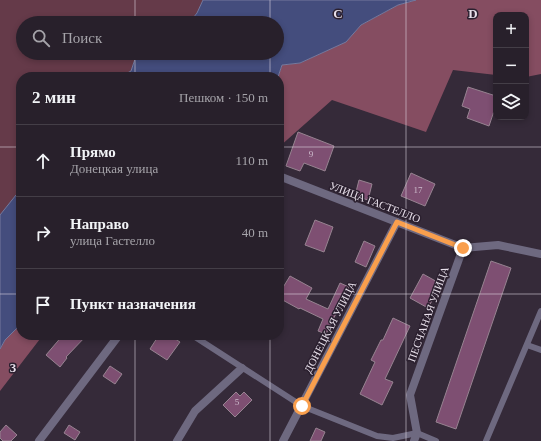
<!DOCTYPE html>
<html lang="ru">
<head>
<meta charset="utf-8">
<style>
  :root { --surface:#28202b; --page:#302833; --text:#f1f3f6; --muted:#a5a3a9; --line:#443e47 }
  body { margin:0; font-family:"Times New Roman",serif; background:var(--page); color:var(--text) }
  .controls { position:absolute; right:12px; top:12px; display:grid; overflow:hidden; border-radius:8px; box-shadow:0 2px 6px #0003 }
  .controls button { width:36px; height:36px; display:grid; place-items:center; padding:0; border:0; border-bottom:1px solid var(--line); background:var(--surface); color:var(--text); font:20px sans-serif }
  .stop { position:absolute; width:12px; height:12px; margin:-9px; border:3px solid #f99f4d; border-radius:50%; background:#fff }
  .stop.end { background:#f99f4d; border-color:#fff; box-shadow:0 1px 4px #0008 }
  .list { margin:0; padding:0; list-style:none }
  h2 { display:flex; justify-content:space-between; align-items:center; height:52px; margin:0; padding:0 16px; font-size:17px }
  h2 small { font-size:13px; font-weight:400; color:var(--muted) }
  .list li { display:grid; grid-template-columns:26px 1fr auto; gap:12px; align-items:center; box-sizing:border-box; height:72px; padding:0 16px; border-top:1px solid var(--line) }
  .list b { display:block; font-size:15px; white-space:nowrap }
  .list p { margin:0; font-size:13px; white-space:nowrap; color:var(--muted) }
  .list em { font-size:13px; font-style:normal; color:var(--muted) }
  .icon { flex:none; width:22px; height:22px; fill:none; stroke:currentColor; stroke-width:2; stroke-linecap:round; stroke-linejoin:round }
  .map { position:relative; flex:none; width:541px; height:441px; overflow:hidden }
  .search { position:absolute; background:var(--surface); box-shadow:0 2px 6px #0003; left:16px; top:16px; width:268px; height:44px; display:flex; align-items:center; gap:10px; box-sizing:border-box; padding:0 14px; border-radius:22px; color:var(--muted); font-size:15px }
  .panel { position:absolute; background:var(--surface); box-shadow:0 2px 6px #0003; left:16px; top:72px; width:268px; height:268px; border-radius:16px }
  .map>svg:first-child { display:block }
  .green { fill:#653a49 }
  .forest { fill:#854d61 }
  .water { fill:#444d7d; stroke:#75799e }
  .building { fill:#7e4f72; stroke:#978391 }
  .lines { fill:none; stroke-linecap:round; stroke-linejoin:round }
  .lane { stroke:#6e6980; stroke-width:6 }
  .street { stroke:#6e6980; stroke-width:8 }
  .route { stroke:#f99f4d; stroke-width:5 }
  .grid { fill:none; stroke:#e7dfea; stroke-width:1; stroke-opacity:0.55 }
  .labels { text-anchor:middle; stroke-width:3; stroke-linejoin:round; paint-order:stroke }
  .number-label { font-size:9px; fill:#cdbbcc }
  .street-label { font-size:11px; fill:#e7dfea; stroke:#2b202f }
  .grid-label { font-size:13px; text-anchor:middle; font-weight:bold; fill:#e7dfea; stroke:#2b202f; stroke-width:3; stroke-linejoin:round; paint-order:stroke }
</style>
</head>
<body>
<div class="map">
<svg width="541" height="441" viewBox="0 0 541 441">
  <rect width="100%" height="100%" fill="#352a39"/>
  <polygon class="green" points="0,0 203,0 197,13 188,23 23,23 23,53 138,53 136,56 131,71 120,77 21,77 21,192 16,195 0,215"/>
  <g class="forest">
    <polygon points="416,0 541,0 541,74 526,77 526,15 496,15 496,75 453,70 426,132 332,100 279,147 279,77 278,77 282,65 300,63 345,42 361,25 398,5"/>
    <polygon points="21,324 21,335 43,335 0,391 0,349 5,340"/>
  </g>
  <g class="water">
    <polygon points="203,0 416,0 398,5 361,25 346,42 300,63 282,65 278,77 120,77 131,71 136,56 138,53 277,53 277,23 189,23 197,13"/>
    <polygon points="21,192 21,324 5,340 0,349 0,215 16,195"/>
  </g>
  <g class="building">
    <polygon points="468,87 496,96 496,105 489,126 467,118 470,109 462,106"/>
    <polygon points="298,132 334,146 325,171 304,163 300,171 286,166"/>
    <polygon points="411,173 435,184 425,206 401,196"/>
    <polygon points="359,180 372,184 368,200 355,196"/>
    <polygon points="315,220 333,227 324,252 305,245"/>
    <polygon points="364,241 375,246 366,267 355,262"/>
    <polygon points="491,261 511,268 456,429 436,422"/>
    <polygon points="423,274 441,284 428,308 410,298"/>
    <polygon points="290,276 312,288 306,299 328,309 340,283 349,287 326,334 318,331 323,319 300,308 299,309 279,298 279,294"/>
    <polygon points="393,318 410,326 385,379 393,382 382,405 360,394 375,362 371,360 381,340 383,340"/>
    <polygon points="63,335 87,335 66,357 67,358 60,367 46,355"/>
    <polygon points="159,335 169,335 180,342 167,360 150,349"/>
    <polygon points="110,366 122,374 115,384 103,376"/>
    <polygon points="236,392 240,396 244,392 252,400 235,417 223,405"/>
    <polygon points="6,425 17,435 11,441 3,441 0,438 0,432"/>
    <polygon points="69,425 80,432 75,440 64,433"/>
    <polygon points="316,428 325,432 321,441 310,441"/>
  </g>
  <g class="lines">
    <g class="lane">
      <polyline points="192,335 302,406 377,436 393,438 417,433 436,441"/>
      <polyline points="527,345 541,350"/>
      <polyline points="486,441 541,311"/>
    </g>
    <g class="street">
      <polyline points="279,176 463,248"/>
      <polyline points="39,441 119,335"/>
      <polyline points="177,441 195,411 242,368"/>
      <polyline points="283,441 397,222"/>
      <polyline points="414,441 417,433 410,395 463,248 498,245 541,254"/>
    </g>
  </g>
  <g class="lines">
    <polyline class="route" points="302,406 397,222 463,248"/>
  </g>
  <path class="grid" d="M 135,0 L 135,23M 270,0 L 270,23M 406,0 L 406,441M 135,53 L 135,77M 270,53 L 270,77M 0,147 L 21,147M 279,147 L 541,147M 0,294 L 21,294M 279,294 L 541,294M 135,335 L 135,441M 270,335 L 270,441"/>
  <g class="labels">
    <g class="number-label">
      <text x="311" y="157">9</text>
      <text x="418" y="193">17</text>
      <text x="237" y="405">5</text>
    </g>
    <g class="street-label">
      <text transform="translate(375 202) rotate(21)" y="4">УЛИЦА ГАСТЕЛЛО</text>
      <text transform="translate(428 314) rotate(-70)" y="4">ПЕСЧАНАЯ УЛИЦА</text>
      <text transform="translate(330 327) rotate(-63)" y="4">ДОНЕЦКАЯ УЛИЦА</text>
    </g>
  </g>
  <g class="grid-label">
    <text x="338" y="18">C</text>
    <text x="473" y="18">D</text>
    <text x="13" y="372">3</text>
  </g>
</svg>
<div class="controls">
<button>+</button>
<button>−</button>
<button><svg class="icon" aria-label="layers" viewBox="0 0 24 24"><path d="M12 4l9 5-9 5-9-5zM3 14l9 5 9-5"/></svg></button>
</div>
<div class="stop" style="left:302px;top:406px"></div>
<div class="stop end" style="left:463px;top:248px"></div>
<div class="search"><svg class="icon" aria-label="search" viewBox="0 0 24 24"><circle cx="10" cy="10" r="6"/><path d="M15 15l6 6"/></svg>Поиск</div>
<section class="panel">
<h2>2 мин<small>Пешком · 150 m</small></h2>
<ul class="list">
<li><svg class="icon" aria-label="ahead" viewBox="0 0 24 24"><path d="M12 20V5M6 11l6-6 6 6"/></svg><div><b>Прямо</b><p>Донецкая улица</p></div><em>110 m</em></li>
<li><svg class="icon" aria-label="right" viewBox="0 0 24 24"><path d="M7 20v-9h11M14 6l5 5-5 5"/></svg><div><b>Направо</b><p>улица Гастелло</p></div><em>40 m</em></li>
<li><svg class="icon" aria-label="arrive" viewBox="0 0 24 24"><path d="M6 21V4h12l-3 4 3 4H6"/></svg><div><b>Пункт назначения</b></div></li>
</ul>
</section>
</div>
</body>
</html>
